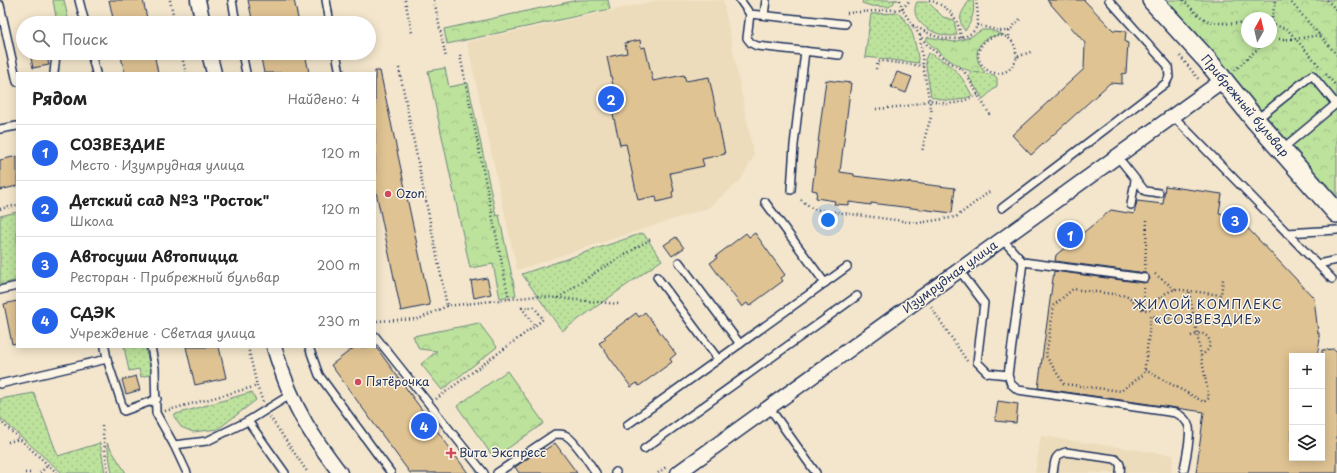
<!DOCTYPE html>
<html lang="ru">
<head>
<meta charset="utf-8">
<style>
  :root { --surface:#fff; --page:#f2f2f2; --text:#222; --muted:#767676; --line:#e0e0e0; --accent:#2563eb }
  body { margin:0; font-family:"Playpen Sans",sans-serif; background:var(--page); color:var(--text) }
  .controls { position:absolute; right:12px; bottom:12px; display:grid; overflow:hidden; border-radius:0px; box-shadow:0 2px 10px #0003 }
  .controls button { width:36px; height:36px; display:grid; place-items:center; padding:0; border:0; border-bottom:1px solid var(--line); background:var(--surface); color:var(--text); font:20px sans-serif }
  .compass { position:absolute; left:1241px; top:12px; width:36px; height:36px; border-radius:50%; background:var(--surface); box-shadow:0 2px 10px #0003; rotate:8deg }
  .you { position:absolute; left:828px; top:220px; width:14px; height:14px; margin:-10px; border:3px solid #fff; border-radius:50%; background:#1a73e8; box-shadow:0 0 0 6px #1a73e833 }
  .badge { display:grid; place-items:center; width:26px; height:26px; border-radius:50%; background:var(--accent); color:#fff; font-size:13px; font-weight:700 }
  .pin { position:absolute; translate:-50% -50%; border:2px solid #fff; box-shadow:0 1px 4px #0006 }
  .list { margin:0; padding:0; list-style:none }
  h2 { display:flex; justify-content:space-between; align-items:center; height:52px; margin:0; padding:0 16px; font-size:17px }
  h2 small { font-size:13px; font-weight:400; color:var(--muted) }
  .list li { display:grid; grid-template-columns:26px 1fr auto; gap:12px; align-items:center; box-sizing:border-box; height:56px; padding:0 16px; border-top:1px solid var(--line) }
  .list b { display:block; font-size:15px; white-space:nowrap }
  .list p { margin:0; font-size:13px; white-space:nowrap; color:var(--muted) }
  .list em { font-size:13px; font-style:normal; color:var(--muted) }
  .icon { flex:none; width:22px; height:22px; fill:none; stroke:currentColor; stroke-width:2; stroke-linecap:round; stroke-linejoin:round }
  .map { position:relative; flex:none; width:1337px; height:473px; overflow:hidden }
  .search { position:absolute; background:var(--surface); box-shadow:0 2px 10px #0003; left:16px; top:16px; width:360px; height:44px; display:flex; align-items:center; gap:10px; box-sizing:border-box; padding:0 14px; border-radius:22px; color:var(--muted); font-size:15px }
  .panel { position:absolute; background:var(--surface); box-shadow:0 2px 10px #0003; left:16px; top:72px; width:360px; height:276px; border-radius:0px }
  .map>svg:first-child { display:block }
  .built { fill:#eddcbb }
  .grass { fill:url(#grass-dots); stroke:#6c887d }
  .park { fill:url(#park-crowns); stroke:#6c887d; fill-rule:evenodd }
  .building { fill:#dfc393; stroke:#1b2f5e }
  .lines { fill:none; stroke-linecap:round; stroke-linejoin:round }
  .service-casing { stroke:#1b2f5e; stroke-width:10 }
  .minor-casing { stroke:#1b2f5e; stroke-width:17 }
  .secondary-casing { stroke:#1b2f5e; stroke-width:22 }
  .path { stroke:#1b2f5e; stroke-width:2.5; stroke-dasharray:1 3; stroke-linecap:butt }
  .service { stroke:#fcf5e5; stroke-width:7 }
  .minor { stroke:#fcf5e5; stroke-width:14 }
  .secondary { stroke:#fcf5e5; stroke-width:19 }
  .poi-dot { fill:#d1495b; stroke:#fcf5e5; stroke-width:1.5 }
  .labels { text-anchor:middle; stroke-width:3; stroke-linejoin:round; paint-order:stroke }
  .street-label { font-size:12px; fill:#1b2f5e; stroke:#fcf5e5 }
  .poi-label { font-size:12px; fill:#1b2f5e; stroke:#fcf5e5; text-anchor:start }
  .neighbourhood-label { font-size:13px; letter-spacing:1px; fill:#1b2f5e; stroke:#fcf5e5 }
</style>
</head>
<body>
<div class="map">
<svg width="1337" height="473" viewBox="0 0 1337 473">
  <defs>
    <pattern id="grass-dots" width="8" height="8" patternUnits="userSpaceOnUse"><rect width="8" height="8" fill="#bde29c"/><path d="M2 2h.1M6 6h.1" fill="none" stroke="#a2c289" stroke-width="1.8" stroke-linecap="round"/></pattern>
    <pattern id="park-crowns" width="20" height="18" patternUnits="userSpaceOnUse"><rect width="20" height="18" fill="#bde29c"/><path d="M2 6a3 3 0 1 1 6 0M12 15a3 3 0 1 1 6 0" fill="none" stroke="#a2c289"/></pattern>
  </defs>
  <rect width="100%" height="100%" fill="#f3e6cc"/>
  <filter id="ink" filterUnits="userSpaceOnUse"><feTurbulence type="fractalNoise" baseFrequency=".025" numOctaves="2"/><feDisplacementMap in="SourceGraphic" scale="8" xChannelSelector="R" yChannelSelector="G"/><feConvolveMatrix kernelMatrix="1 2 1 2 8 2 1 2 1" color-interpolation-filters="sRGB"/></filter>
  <g filter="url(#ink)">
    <g class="built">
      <polygon points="660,0 723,0 754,156 740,181 708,208 517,270 467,42"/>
      <polygon points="1041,436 1174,455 1171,473 1035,473"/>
    </g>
    <g class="grass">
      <polygon points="863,0 898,0 894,0 894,3 889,7 871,6 862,3"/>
      <path d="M 968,0 L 973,0 C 975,12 972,21 965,31 C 956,18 962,13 968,2 Z"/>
      <path d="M 917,2 L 928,2 L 943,17 L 954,20 L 957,35 C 940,40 906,22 917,2 Z"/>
      <path d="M 898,13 C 914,26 915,44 919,63 L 865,57 L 871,14 Z"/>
      <path d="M 928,53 C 951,63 962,74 972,96 C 956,101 947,103 931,96 L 925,60 Z"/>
      <polygon points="971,71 994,75 997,78 997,86 983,99 969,77"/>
      <polygon points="17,212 17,280 0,285 0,216"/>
      <polygon points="643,233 662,260 562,331 522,274"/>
      <polygon points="124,347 145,347 152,374 141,377 139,369 129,371"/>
      <polygon points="252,392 256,400 218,429 193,432 181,427 173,415"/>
      <polygon points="34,393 58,456 100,443 105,473 62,473 0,418 0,399"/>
      <polygon points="107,443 126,473 112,473"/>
    </g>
    <g class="park">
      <polygon points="53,0 64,0 69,23 57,23"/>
      <polygon points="578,0 608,0 610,9 447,44 444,29"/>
      <path d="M 1165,0 L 1337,0 L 1337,197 ZM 1247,18 L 1271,18 L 1271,42 L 1247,42 Z"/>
      <path d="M 982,30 L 990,30 L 1004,35 C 980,34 968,54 985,72 C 966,77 938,52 926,40 L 928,37 L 954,42 L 970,37 Z"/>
      <polygon points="445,68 449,87 468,83 496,216 499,215 516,295 500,298 493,264 470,268 428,71"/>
      <polygon points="479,323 497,347 442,390 421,364 437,351 419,349 413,336"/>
      <polygon points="507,371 544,423 494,458 457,406"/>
    </g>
    <g class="building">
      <polygon points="109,0 143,0 148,23 114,23"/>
      <polygon points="248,0 294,0 299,23 253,23"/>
      <polygon points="1047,0 1084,0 1113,30 1126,31 1125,42 1128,43 1126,73 1122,74 1122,84 1110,83 1031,155 1012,135 1084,69 1085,43"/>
      <polygon points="640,40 641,48 645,47 653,81 684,75 686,81 709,77 725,154 702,159 704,166 670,173 674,191 672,192 673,198 657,202 656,196 638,200 626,144 620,145 613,114 619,113 607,57 627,53 625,43"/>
      <polygon points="30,53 46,53 49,65 33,68"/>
      <polygon points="120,53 154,53 158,73 125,73"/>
      <polygon points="260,53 305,53 309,73 264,73"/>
      <polygon points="375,71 380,71 430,305 401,311 375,187"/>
      <polygon points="897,72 912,77 906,93 891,87"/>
      <polygon points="826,80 851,83 840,172 854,174 854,176 955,188 952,213 871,203 871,205 849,202 849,205 834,204 835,201 816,198 817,191 812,190"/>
      <polygon points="17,156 17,186 0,190 0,160"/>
      <polygon points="1165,186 1222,194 1219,213 1237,217 1314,298 1318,333 1319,333 1319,338 1320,339 1317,356 1292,356 1292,458 1322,458 1322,350 1334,349 1337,352 1337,473 1196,473 1204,412 1038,388 1054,271 1144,283 1147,282 1150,279 1149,276 1146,273 1055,261 1056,255 1111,210 1134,214 1137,201 1163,204"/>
      <polygon points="746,233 749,237 755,233 785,275 781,278 783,281 749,306 747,303 742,307 710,263 717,258 716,256"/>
      <polygon points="676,237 684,248 672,256 664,245"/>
      <polygon points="487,278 491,294 474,298 471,281"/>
      <polygon points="17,301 17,343 12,344 4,304"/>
      <polygon points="645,312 676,354 670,359 672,362 639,386 637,383 631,387 599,343 606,339 604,337 636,313 639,317"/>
      <polygon points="186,347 219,347 226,378 195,385"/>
      <polygon points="355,347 376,347 468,473 410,473 331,365"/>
      <polygon points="136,376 140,390 126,394 122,380"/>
      <polygon points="998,401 1018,404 1016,423 995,421"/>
      <polygon points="555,443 577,473 519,473 515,467 543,448 545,450"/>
    </g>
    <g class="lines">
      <g class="service-casing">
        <g id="service">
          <polyline points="79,0 85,23"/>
          <polyline points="232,0 236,23"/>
          <polyline points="326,0 330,23"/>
          <polyline points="740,0 750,14"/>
          <polyline points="0,5 17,82"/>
          <polyline points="764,15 766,0"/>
          <polyline points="91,53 96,73"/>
          <polyline points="242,53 246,73"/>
          <polyline points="336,53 340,73"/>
          <polyline points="839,55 757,46 751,43 747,38 750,14 845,24"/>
          <polyline points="54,73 56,55 65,53"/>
          <polyline points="1173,116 1332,279"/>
          <polyline points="1256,120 1312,75 1336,104 1282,149"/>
          <polyline points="0,129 17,126"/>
          <polyline points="1117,156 1145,191 1159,193"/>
          <polyline points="791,190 794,145 805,51"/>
          <polyline points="765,202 825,283"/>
          <polyline points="1131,205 1135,180"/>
          <polyline points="1002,208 1166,83 1169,77 1168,66 1109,0"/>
          <polyline points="1287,233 1337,230"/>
          <polyline points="1002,239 1023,262 1145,278"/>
          <polyline points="679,262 740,344"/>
          <polyline points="1318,264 1337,260"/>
          <polyline points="959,270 984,303 977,362 988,373 1008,375 1023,262"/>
          <polyline points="657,277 718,359"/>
          <polyline points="0,290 17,286"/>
          <polyline points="375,336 484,473"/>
          <polyline points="151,347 155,368 156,413 174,445 187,473"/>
          <polyline points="309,347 319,375 391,473"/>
          <polyline points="107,359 124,411 157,399"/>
          <path d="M 1008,375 L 1011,384 L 1018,390 L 1176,413 C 1182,416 1187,420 1189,427 C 1191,436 1186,459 1184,469"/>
          <polyline points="0,384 107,359 105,347"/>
          <polyline points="769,407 816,473"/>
          <polyline points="248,421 285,473"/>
          <polyline points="627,425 847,267"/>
          <polyline points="174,445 207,441 248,421 290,395"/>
          <polyline points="644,449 857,296"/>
          <path d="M 497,473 L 555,434 C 559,434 562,434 565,435 C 574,439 590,464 596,473"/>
          <polyline points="615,473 616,472"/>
          <path d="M 1053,473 C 1055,462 1053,455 1066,452 L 1115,459 C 1121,463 1121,466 1120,473"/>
        </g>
      </g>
      <g class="minor-casing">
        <g id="minor">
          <polyline points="198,0 203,23"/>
          <polyline points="209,53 214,73"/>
          <path d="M 274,347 C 282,374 292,400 306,424 C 316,441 328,457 340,473"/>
          <polyline points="678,473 1223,80"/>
        </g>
      </g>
      <g class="secondary-casing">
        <polyline id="secondary" points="1152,0 1207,60 1256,121 1337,213"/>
      </g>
      <g class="path">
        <polyline points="170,0 175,23"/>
        <polyline points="405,0 412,33"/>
        <polyline points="434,0 446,58"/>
        <polyline points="900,0 902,9 913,26 928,46 946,60 964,71 990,115"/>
        <path d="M 929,0 C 949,7 958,16 961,38"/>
        <path d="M 1183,0 C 1189,5 1194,12 1200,16 C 1212,26 1232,23 1247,23"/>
        <polyline points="1289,0 1337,55"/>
        <polyline points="1327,0 1337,11"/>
        <polyline points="847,13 902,9 910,0"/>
        <polyline points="1271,24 1287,29 1322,69"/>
        <polyline points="977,25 1001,31 1009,31 1021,18"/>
        <path d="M 913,26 C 922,29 930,35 939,37 C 950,41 973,39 977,25 C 979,17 977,8 976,0"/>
        <polyline points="1271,26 1275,0"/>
        <polyline points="1009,31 1009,39"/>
        <polyline points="920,35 923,66 932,114 926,133 922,152"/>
        <polyline points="1271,39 1295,39 1320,35"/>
        <polyline points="181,53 186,73"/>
        <polyline points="460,55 509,299"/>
        <polyline points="1180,56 1200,81"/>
        <path d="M 1017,57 C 1016,54 1016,50 1015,47 C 1004,19 961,48 986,69 C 993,76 1008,74 1013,65 C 1015,63 1016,59 1017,57 L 1033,51"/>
        <polyline points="399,68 447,306"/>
        <polyline points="876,69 878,62 882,61 923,66"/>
        <polyline points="1235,70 1265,42"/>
        <polyline points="1326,74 1337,87"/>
        <polyline points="876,109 907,106 930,100 947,104 961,102 978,95"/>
        <polyline points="801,200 813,209 918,223 956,217 989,192"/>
        <polyline points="0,209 17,205"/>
        <polyline points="1145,269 1147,220"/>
        <polyline points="1155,274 1175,289"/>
        <polyline points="558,298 599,270 651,239"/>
        <polyline points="931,307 967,361"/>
        <polyline points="1143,309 1144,286"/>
        <polyline points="377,321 419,319 447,306 537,296 619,304"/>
        <polyline points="1218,325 1151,316 1144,374 1121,391 1064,384 1046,356 1054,305 1073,289 1128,296 1143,310 1151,310 1153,304 1164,294 1175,289 1221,295 1223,279"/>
        <path d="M 1191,336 L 1200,333 C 1213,336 1213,350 1201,355"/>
        <polyline points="248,347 257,386 263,402"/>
        <polyline points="1145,370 1204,402 1209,398 1189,291"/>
        <polyline points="436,399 535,326 543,319 534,307 522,308 535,326"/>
        <polyline points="165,411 257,386"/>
        <polyline points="270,417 308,473"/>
        <polyline points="0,421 57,473"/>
        <polyline points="102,426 108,473"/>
        <polyline points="8,442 20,439"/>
        <polyline points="25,473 33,473"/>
        <polyline points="40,473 48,465"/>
        <polyline points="658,473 666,467"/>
      </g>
      <use href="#service" class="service"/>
      <use href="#minor" class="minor"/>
      <use href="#secondary" class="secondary"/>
    </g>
  </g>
  <g class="poi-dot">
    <circle cx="388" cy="194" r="4"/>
    <circle cx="358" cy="382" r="4"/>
    <path d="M449 447h4v4h4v4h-4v4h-4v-4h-4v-4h4z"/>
  </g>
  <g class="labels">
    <g class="street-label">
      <text transform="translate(1245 106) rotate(50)" y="4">Прибрежный бульвар</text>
      <text transform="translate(950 277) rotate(-36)" y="4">Изумрудная улица</text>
    </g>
    <g class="poi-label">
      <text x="396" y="198">Ozon</text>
      <text x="366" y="386">Пятёрочка</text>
      <text x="459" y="457">Вита Экспресс</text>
    </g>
    <g class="neighbourhood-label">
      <text x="1208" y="309">ЖИЛОЙ КОМПЛЕКС<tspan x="1208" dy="15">«СОЗВЕЗДИЕ»</tspan></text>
    </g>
  </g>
</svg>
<div class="controls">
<button>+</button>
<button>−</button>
<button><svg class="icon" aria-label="layers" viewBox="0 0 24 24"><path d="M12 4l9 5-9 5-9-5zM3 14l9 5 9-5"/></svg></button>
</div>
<svg class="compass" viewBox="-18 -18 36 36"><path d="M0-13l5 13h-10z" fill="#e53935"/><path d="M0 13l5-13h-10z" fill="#767676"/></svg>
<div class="you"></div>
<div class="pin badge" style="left:1070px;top:235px">1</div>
<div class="pin badge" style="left:611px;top:99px">2</div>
<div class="pin badge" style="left:1235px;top:220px">3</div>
<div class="pin badge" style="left:424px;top:426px">4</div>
<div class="search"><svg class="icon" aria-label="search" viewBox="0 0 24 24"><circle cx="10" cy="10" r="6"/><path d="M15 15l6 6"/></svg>Поиск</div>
<section class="panel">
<h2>Рядом<small>Найдено: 4</small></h2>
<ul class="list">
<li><span class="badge">1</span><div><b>СОЗВЕЗДИЕ</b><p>Место · Изумрудная улица</p></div><em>120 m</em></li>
<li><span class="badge">2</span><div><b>Детский сад №3 &quot;Росток&quot;</b><p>Школа</p></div><em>120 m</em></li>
<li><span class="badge">3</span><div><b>Автосуши Автопицца</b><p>Ресторан · Прибрежный бульвар</p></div><em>200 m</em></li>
<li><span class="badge">4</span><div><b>СДЭК</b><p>Учреждение · Светлая улица</p></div><em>230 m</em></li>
</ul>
</section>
</div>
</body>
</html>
